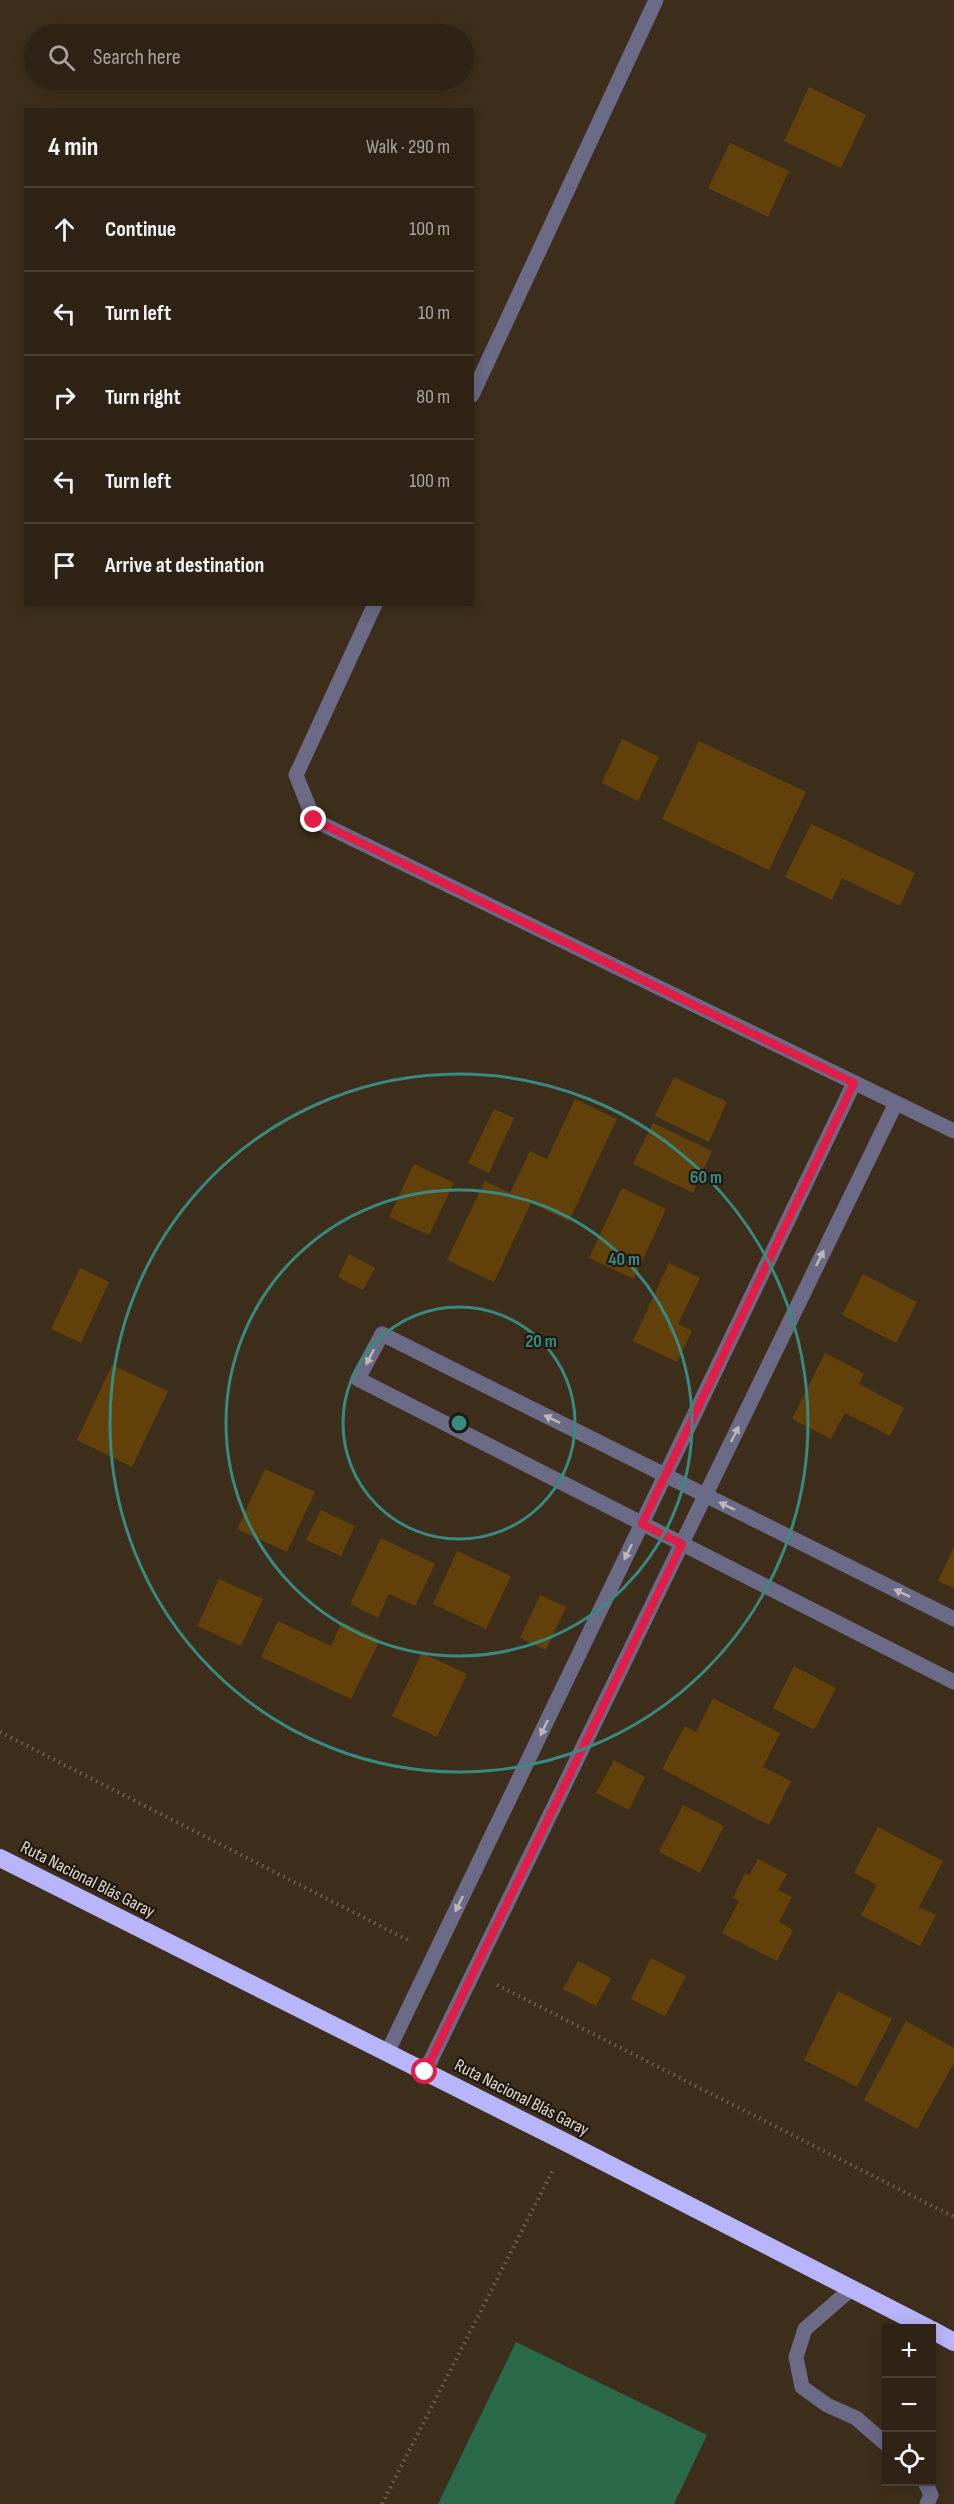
<!DOCTYPE html>
<html lang="en">
<head>
<meta charset="utf-8">
<style>
  :root { --surface:#2e2315; --page:#362b1e; --text:#f1f3f6; --muted:#a7a4a0; --line:#494034 }
  body { margin:0; font-family:"Sofia Sans Condensed",sans-serif; background:var(--page); color:var(--text) }
  .controls { position:absolute; right:18px; bottom:18px; display:grid; overflow:hidden; border-radius:0px; box-shadow:0 3px 15px #0003 }
  .controls button { width:54px; height:54px; display:grid; place-items:center; padding:0; border:0; border-bottom:2px solid var(--line); background:var(--surface); color:var(--text); font:30px sans-serif }
  .stop { position:absolute; width:18px; height:18px; margin:-14px; border:4px solid #e11d48; border-radius:50%; background:#fff }
  .stop.end { background:#e11d48; border-color:#fff; box-shadow:0 2px 6px #0008 }
  .list { margin:0; padding:0; list-style:none }
  h2 { display:flex; justify-content:space-between; align-items:center; height:78px; margin:0; padding:0 24px; font-size:26px }
  h2 small { font-size:20px; font-weight:400; color:var(--muted) }
  .list li { display:grid; grid-template-columns:39px 1fr auto; gap:18px; align-items:center; box-sizing:border-box; height:84px; padding:0 24px; border-top:2px solid var(--line) }
  .list b { display:block; font-size:22px; white-space:nowrap }
  .list em { font-size:20px; font-style:normal; color:var(--muted) }
  .icon { flex:none; width:33px; height:33px; fill:none; stroke:currentColor; stroke-width:2; stroke-linecap:round; stroke-linejoin:round }
  .map { position:relative; flex:none; width:954px; height:2504px; overflow:hidden }
  .search { position:absolute; background:var(--surface); box-shadow:0 3px 15px #0003; left:24px; top:24px; width:450px; height:66px; display:flex; align-items:center; gap:15px; box-sizing:border-box; padding:0 21px; border-radius:33px; color:var(--muted); font-size:22px }
  .panel { position:absolute; background:var(--surface); box-shadow:0 3px 15px #0003; left:24px; top:108px; width:450px; height:498px; border-radius:0px }
  .map>svg:first-child { display:block }
  .green { fill:#2a6949 }
  .building { fill:#63410a }
  .lines { fill:none; stroke-linecap:round; stroke-linejoin:round }
  .path { stroke:#706252; stroke-width:4; stroke-dasharray:1.5 4.5; stroke-linecap:butt }
  .minor { stroke:#6b6a87; stroke-width:15 }
  .highway { stroke:#b9b5fc; stroke-width:18 }
  .oneway { fill:#beb7b7 }
  .route { stroke:#e11d48; stroke-width:8 }
  .ring { fill:none; stroke:#398a81; stroke-width:3 }
  .labels { text-anchor:middle; stroke-width:4.5; stroke-linejoin:round; paint-order:stroke }
  .street-label { font-size:18px; fill:#e1d8cc; stroke:#1f1911 }
  .centre { fill:#398a81; stroke:#1f1911; stroke-width:3 }
  .ring-label { font-size:18px; text-anchor:middle; font-weight:bold; fill:#398a81; stroke:#1f1911; stroke-width:4.5; stroke-linejoin:round; paint-order:stroke }
</style>
</head>
<body>
<div class="map">
<svg width="954" height="2504" viewBox="0 0 954 2504">
  <rect width="100%" height="100%" fill="#3e2f1c"/>
  <polygon class="green" points="516,2342 707,2435 674,2504 438,2504"/>
  <g class="building">
    <polygon points="809,87 866,115 841,168 784,141"/>
    <polygon points="730,143 789,171 768,217 708,188"/>
    <polygon points="622,739 659,757 638,801 602,783"/>
    <polygon points="699,741 806,792 769,870 662,819"/>
    <polygon points="811,824 915,873 900,906 842,878 832,900 785,877"/>
    <polygon points="674,1077 727,1102 709,1142 655,1116"/>
    <polygon points="575,1099 617,1119 569,1221 531,1203 494,1282 447,1260 485,1181 510,1193 530,1151 547,1159"/>
    <polygon points="494,1109 514,1118 489,1173 468,1163"/>
    <polygon points="653,1123 712,1151 693,1193 633,1164"/>
    <polygon points="414,1164 454,1183 429,1235 389,1217"/>
    <polygon points="622,1188 666,1209 634,1279 589,1258"/>
    <polygon points="349,1254 375,1268 363,1290 338,1277"/>
    <polygon points="669,1263 700,1278 678,1324 692,1331 677,1362 633,1341"/>
    <polygon points="80,1268 109,1282 81,1343 51,1329"/>
    <polygon points="863,1274 917,1302 896,1343 842,1315"/>
    <polygon points="825,1353 864,1373 859,1384 904,1408 890,1436 845,1413 831,1439 792,1419"/>
    <polygon points="112,1365 168,1391 132,1467 77,1440"/>
    <polygon points="265,1469 315,1492 287,1552 237,1529"/>
    <polygon points="321,1510 355,1526 341,1556 306,1540"/>
    <polygon points="381,1538 435,1564 415,1606 389,1594 378,1618 350,1604"/>
    <polygon points="954,1547 954,1588 938,1581"/>
    <polygon points="457,1551 511,1576 486,1629 433,1604"/>
    <polygon points="219,1579 263,1599 241,1646 197,1626"/>
    <polygon points="540,1595 566,1607 546,1650 520,1638"/>
    <polygon points="278,1621 331,1646 342,1622 380,1640 351,1699 261,1657"/>
    <polygon points="422,1653 467,1674 437,1737 392,1716"/>
    <polygon points="794,1666 836,1688 814,1730 773,1708"/>
    <polygon points="713,1698 780,1733 763,1767 791,1781 769,1825 662,1769 685,1726 696,1732"/>
    <polygon points="614,1760 645,1777 629,1810 596,1793"/>
    <polygon points="683,1805 724,1826 700,1873 659,1852"/>
    <polygon points="878,1827 943,1861 919,1907 936,1915 920,1946 861,1915 877,1885 854,1873"/>
    <polygon points="758,1859 787,1874 778,1890 792,1897 779,1922 793,1930 777,1961 722,1933 739,1901 733,1898 745,1873 749,1875"/>
    <polygon points="651,1958 686,1976 665,2016 631,1999"/>
    <polygon points="578,1961 611,1978 596,2006 563,1989"/>
    <polygon points="838,1991 892,2019 857,2087 804,2060"/>
    <polygon points="906,2021 954,2048 954,2063 917,2129 864,2100"/>
  </g>
  <g class="lines">
    <g class="path">
      <polyline points="0,1732 410,1941"/>
      <polyline points="497,1985 954,2217"/>
      <polyline points="382,2504 554,2168"/>
    </g>
    <g class="minor">
      <polyline points="472,395 656,0"/>
      <polyline points="375,604 296,775 314,820 954,1131"/>
      <polyline points="954,1619 382,1334 358,1379 954,1682"/>
      <polyline points="387,2053 854,1083"/>
      <polyline points="425,2072 896,1103"/>
      <polyline points="851,2289 805,2329 796,2357 802,2387 827,2405 856,2418 886,2444"/>
      <polyline points="925,2482 931,2495 927,2504"/>
    </g>
    <g class="highway">
      <polyline points="0,1858 567,2143 928,2328"/>
      <polyline points="932,2330 954,2342"/>
    </g>
  </g>
  <defs><path id="oneway-solid" d="M-6-.8H1V-3.2L6.5 0L1 3.2V.8H-6Z" transform="scale(1.5)"/></defs>
  <g class="oneway">
    <use href="#oneway-solid" transform="translate(820 1258) rotate(-64)"/>
    <use href="#oneway-solid" transform="translate(370 1357) rotate(117)"/>
    <use href="#oneway-solid" transform="translate(552 1419) rotate(-154)"/>
    <use href="#oneway-solid" transform="translate(735 1434) rotate(-64)"/>
    <use href="#oneway-solid" transform="translate(727 1506) rotate(-154)"/>
    <use href="#oneway-solid" transform="translate(628 1552) rotate(116)"/>
    <use href="#oneway-solid" transform="translate(902 1593) rotate(-154)"/>
    <use href="#oneway-solid" transform="translate(544 1728) rotate(116)"/>
    <use href="#oneway-solid" transform="translate(459 1904) rotate(116)"/>
  </g>
  <g class="lines">
    <polyline class="route" points="314,820 854,1083 642,1524 682,1544 425,2072"/>
  </g>
  <g class="ring">
    <circle cx="459" cy="1423" r="116"/>
    <circle cx="459" cy="1423" r="233"/>
    <circle cx="459" cy="1423" r="349"/>
  </g>
  <g class="labels">
    <g class="street-label">
      <text transform="translate(88 1879) rotate(27)" y="6">Ruta Nacional Blás Garay</text>
      <text transform="translate(522 2097) rotate(27)" y="6">Ruta Nacional Blás Garay</text>
    </g>
  </g>
  <circle cx="459" cy="1423" r="9" class="centre"/>
  <g class="ring-label">
    <text x="706" y="1183">60 m</text>
    <text x="624" y="1265">40 m</text>
    <text x="541" y="1347">20 m</text>
  </g>
</svg>
<div class="controls">
<button>+</button>
<button>−</button>
<button><svg class="icon" aria-label="locate" viewBox="0 0 24 24"><circle cx="12" cy="12" r="6"/><path d="M12 2v4M12 18v4M2 12h4M18 12h4"/></svg></button>
</div>
<div class="stop" style="left:425px;top:2072px"></div>
<div class="stop end" style="left:314px;top:820px"></div>
<div class="search"><svg class="icon" aria-label="search" viewBox="0 0 24 24"><circle cx="10" cy="10" r="6"/><path d="M15 15l6 6"/></svg>Search here</div>
<section class="panel">
<h2>4 min<small>Walk · 290 m</small></h2>
<ul class="list">
<li><svg class="icon" aria-label="ahead" viewBox="0 0 24 24"><path d="M12 20V5M6 11l6-6 6 6"/></svg><div><b>Continue</b></div><em>100 m</em></li>
<li><svg class="icon" aria-label="left" viewBox="0 0 24 24"><path d="M17 20v-9H6M10 6l-5 5 5 5"/></svg><div><b>Turn left</b></div><em>10 m</em></li>
<li><svg class="icon" aria-label="right" viewBox="0 0 24 24"><path d="M7 20v-9h11M14 6l5 5-5 5"/></svg><div><b>Turn right</b></div><em>80 m</em></li>
<li><svg class="icon" aria-label="left" viewBox="0 0 24 24"><path d="M17 20v-9H6M10 6l-5 5 5 5"/></svg><div><b>Turn left</b></div><em>100 m</em></li>
<li><svg class="icon" aria-label="arrive" viewBox="0 0 24 24"><path d="M6 21V4h12l-3 4 3 4H6"/></svg><div><b>Arrive at destination</b></div></li>
</ul>
</section>
</div>
</body>
</html>
